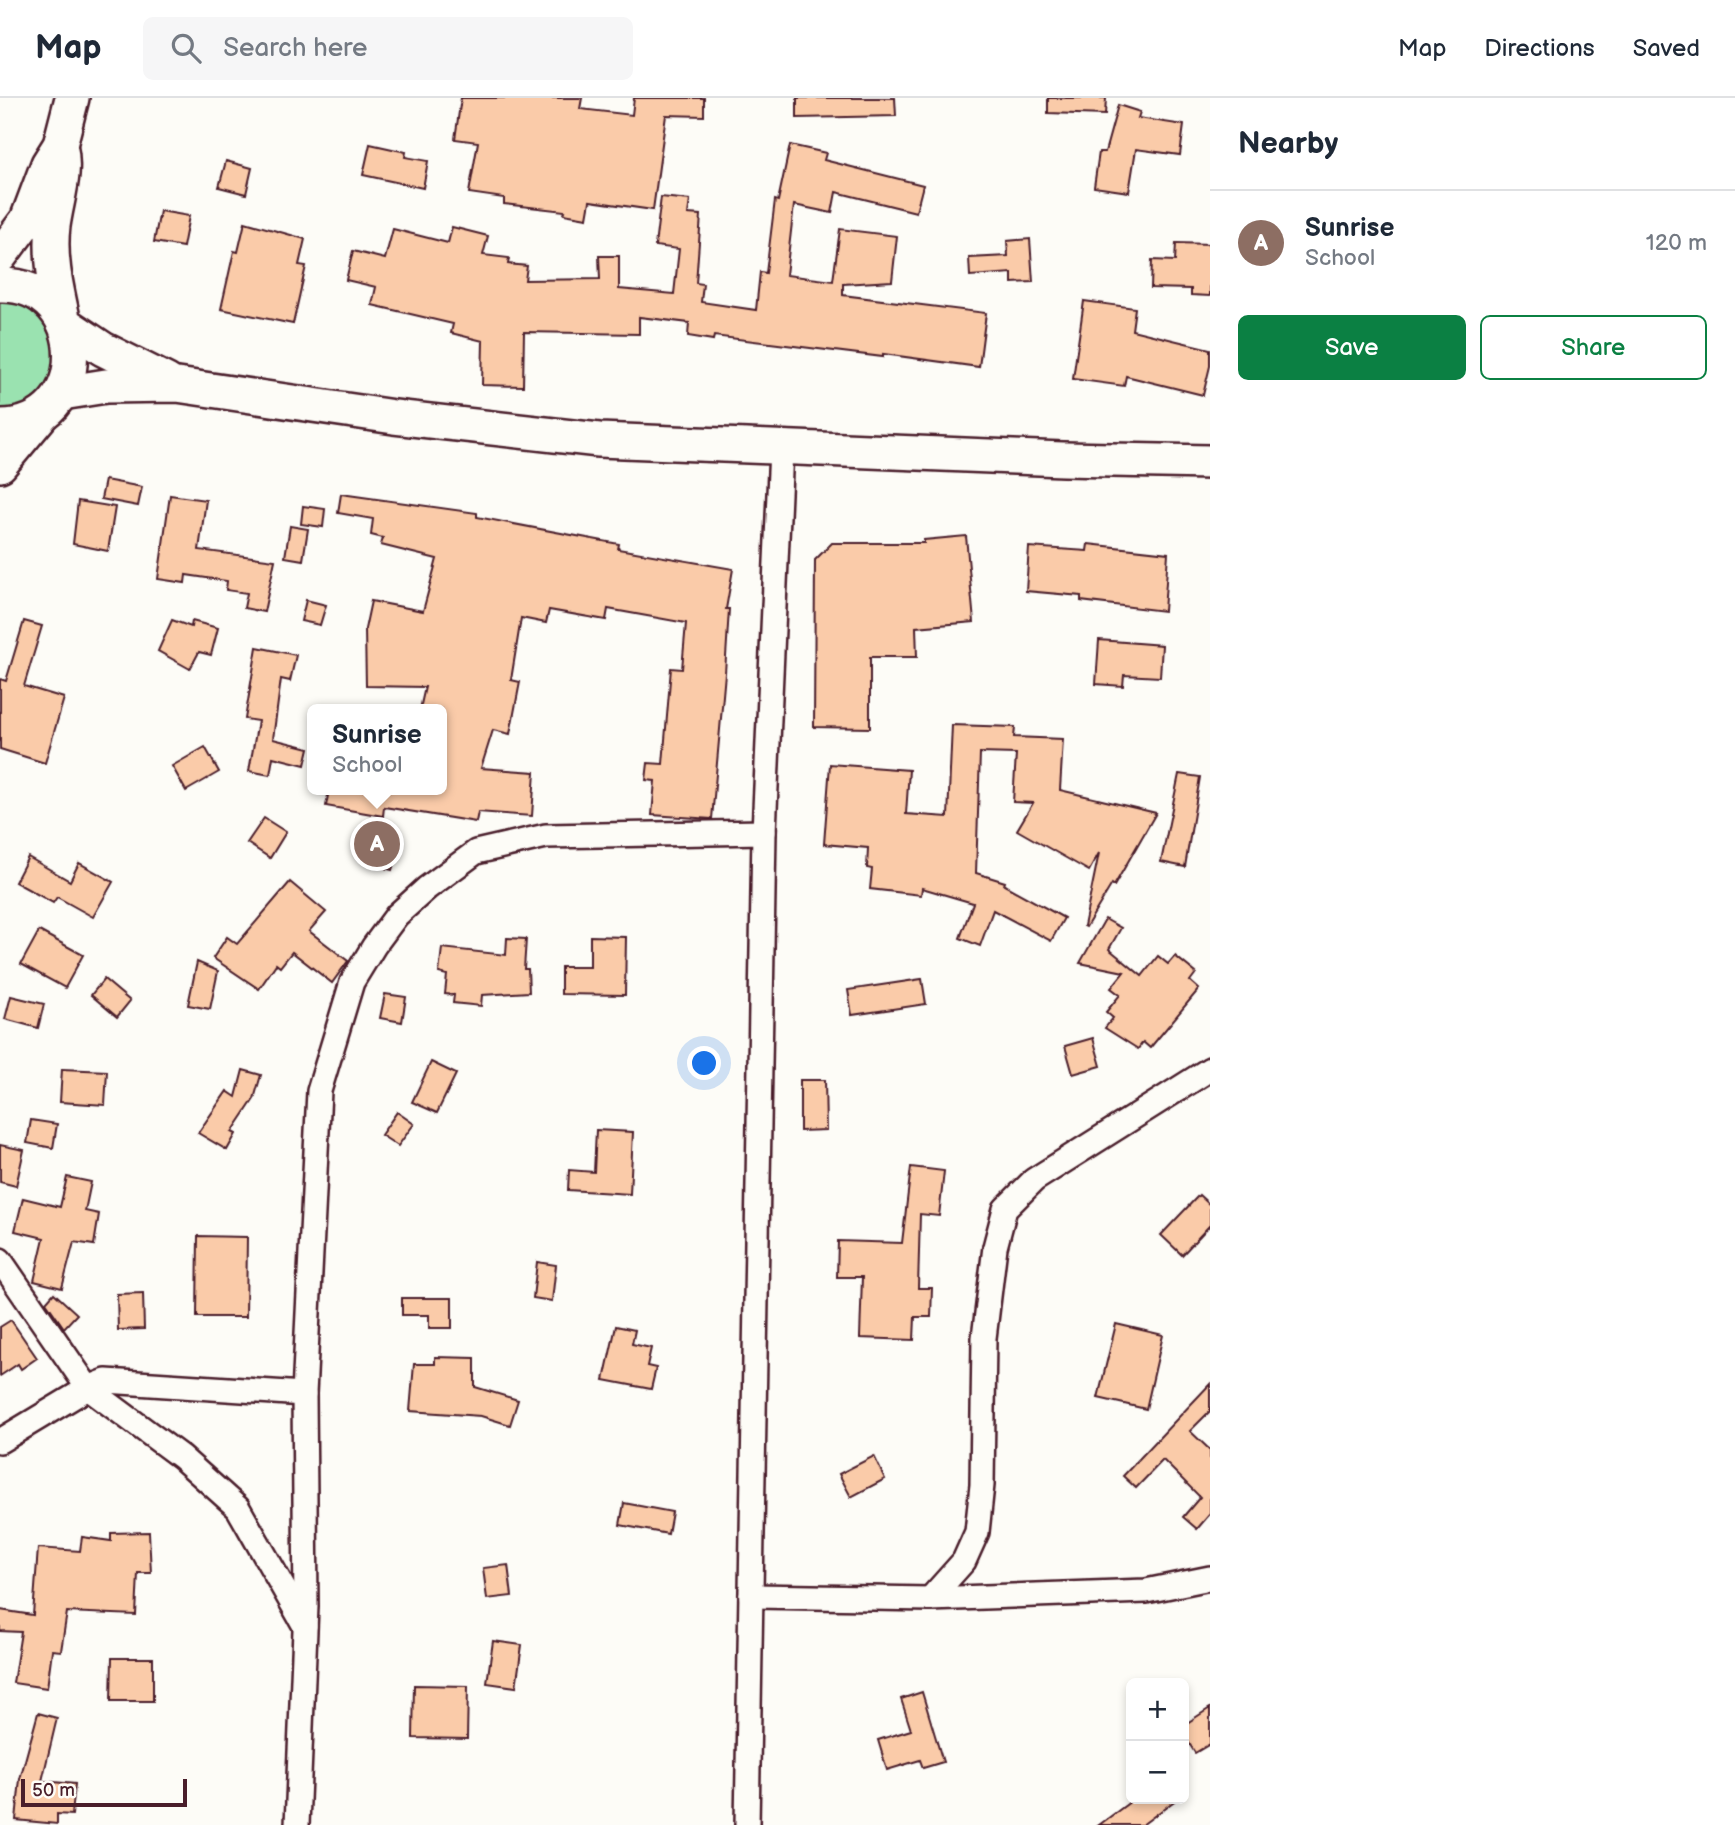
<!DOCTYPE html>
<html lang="en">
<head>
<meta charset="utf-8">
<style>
  :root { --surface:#fff; --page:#f6f6f7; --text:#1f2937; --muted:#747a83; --line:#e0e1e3; --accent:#0b8043 }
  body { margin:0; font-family:"Balsamiq Sans",sans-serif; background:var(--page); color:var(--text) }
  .controls { position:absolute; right:21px; bottom:21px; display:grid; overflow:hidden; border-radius:10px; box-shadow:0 4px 10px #0003 }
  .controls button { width:63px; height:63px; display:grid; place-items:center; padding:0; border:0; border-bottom:2px solid var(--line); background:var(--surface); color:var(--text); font:35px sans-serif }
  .scale { position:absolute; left:21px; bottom:18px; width:166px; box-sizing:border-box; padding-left:7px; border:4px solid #4a1f2b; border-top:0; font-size:19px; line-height:24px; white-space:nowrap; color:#4a1f2b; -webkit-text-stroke:5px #fdfcf7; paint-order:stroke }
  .you { position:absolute; left:705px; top:966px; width:24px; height:24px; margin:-18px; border:5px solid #fff; border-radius:50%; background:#1a73e8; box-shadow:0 0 0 10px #1a73e833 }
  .badge { display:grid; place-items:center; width:46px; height:46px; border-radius:50%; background:var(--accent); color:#fff; font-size:23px; font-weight:700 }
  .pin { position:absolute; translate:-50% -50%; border:4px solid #fff; box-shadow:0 2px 7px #0006 }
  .popup { position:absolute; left:307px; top:606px; width:140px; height:91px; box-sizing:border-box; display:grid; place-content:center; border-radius:10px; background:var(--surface); filter:drop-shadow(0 2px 5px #0005); font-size:23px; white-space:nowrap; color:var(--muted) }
  .popup b { font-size:26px; color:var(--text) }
  .popup::after { content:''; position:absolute; left:50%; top:100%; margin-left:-14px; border:14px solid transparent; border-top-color:var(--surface) }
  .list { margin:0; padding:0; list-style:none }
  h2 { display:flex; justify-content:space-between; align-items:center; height:91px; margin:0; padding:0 28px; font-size:30px }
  h2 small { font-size:23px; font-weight:400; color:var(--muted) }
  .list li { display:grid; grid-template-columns:46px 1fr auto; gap:21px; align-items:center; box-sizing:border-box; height:105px; padding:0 28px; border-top:2px solid var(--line) }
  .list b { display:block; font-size:26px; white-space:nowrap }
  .list p { margin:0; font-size:23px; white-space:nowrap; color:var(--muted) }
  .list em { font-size:23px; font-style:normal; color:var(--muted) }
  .actions { display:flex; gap:14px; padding:21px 28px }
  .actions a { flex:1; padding:16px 0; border:2px solid var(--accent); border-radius:10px; text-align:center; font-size:24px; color:var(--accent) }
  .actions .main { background:var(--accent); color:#fff }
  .icon { flex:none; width:38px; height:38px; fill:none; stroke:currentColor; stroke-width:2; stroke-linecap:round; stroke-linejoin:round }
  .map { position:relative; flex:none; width:1210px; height:1727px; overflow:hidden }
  header { display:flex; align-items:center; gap:42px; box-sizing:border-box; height:98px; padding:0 35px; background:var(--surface); border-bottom:2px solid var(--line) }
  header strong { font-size:33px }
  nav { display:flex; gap:38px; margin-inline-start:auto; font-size:24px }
  .search { width:490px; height:63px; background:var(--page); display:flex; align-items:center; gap:18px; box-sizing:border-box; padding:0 24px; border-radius:10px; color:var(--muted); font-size:26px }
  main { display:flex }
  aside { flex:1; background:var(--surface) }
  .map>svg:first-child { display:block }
  .green { fill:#9ae2b0; stroke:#72806e; stroke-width:2 }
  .building { fill:#facba9; stroke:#4a1f2b; stroke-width:2 }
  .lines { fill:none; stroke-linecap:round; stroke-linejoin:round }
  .minor-casing { stroke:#4a1f2b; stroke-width:28 }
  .highway-casing { stroke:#4a1f2b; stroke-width:38 }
  .minor { stroke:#fdfcf7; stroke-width:23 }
  .highway { stroke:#fdfcf7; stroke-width:33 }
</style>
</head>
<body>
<header>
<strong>Map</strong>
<div class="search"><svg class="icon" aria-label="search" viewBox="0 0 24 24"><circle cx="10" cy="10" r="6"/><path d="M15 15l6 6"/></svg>Search here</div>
<nav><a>Map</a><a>Directions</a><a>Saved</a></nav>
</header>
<main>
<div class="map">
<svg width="1210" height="1727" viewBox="0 0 1210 1727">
  <rect width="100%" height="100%" fill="#fdfcf7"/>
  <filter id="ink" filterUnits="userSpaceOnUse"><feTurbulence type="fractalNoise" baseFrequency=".0143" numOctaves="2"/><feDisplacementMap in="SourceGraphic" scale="14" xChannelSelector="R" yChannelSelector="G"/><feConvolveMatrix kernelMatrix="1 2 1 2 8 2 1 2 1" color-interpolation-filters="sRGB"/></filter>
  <g filter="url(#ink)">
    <polygon class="green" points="0,196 21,199 53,225 61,266 41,302 0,317"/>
    <g class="building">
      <polygon points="461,0 582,0 580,11 632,17 634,0 704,0 704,18 666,17 653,112 590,103 587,120 564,116 565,113 504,106 504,100 469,95 478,44 455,41"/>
      <polygon points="797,0 895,0 896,18 797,20"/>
      <polygon points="1048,0 1106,0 1105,17 1048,15"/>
      <polygon points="1118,7 1140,14 1138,20 1184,27 1180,57 1136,51 1129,94 1094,89 1099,54 1105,54"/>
      <polygon points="370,46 406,54 405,59 428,63 423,90 363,77"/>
      <polygon points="790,47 826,55 824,62 923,87 916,114 836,94 832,115 794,107 786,177 833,183 840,131 897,138 892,183 843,186 843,197 986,215 979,269 883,256 883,259 714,238 713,242 688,238 689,225 639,219 639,236 524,234 523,288 482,287 483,243 451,235 453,226 372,207 376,189 346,182 353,153 385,161 393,131 448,145 452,129 488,138 483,157 509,160 508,166 527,168 525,182 600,181 599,158 619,158 619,191 674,196 679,151 655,148 661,99 690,102 688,116 701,117 696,185 703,186 701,204 756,212 760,174 766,175 775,102 778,103"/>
      <polygon points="226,63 252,70 246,96 219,89"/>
      <polygon points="160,113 189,118 183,149 154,144"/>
      <polygon points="245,124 305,141 299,167 306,168 293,226 221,211 234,153 238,154"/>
      <polygon points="1030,141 1033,184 1012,185 1012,175 970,178 969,160 1008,158 1007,143"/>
      <polygon points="1176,145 1210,146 1210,198 1191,197 1191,191 1151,190 1152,162 1175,163"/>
      <polygon points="1084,203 1135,210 1132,232 1210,251 1210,268 1203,297 1126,278 1124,288 1073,281"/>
      <polygon points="105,382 142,389 138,408 101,401"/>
      <polygon points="341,396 477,415 477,419 619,446 618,451 733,471 726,511 729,511 725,575 712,721 652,717 655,683 646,682 648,665 663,666 671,570 682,571 686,525 608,511 606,522 549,512 546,525 521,520 511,582 520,584 510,636 493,632 481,670 535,674 532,718 478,714 476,724 384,709 383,718 326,708 329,692 442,692 442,611 420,611 425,589 366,588 365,531 371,503 423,513 437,461 381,447 383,440 371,437 373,421 338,415"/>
      <polygon points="170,397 206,402 199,452 275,462 264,514 244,510 247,495 226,492 227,483 186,477 185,485 158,481"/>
      <polygon points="78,403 115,409 108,453 73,446"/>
      <polygon points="303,408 325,411 323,429 301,426"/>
      <polygon points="290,428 308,431 303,462 285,459"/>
      <polygon points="966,438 974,524 916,529 917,559 870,559 870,630 814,629 815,462 832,445 924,445 924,442"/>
      <polygon points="1088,446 1168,455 1164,513 1081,503 1081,498 1026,493 1029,449 1087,453"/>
      <polygon points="306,502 326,507 320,527 301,523"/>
      <polygon points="172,522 191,529 192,523 218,530 211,557 199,554 190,571 158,553"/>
      <polygon points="24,523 42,528 24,588 64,600 45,665 0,651 0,581 6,583"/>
      <polygon points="1099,542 1162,547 1160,579 1124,577 1123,588 1096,586"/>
      <polygon points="257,549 296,557 290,583 281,581 273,641 309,650 305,667 273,659 270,677 249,673 258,623 245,621"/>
      <polygon points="952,627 1015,629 1014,639 1063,641 1060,692 1156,715 1114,788 1112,786 1086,829 1084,828 1099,755 1089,773 1017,732 1033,705 1013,704 1016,656 980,655 976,775 1005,784 1004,787 1064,820 1051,843 993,812 980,848 960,840 973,805 922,790 921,797 870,791 872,771 867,770 868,750 824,746 830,666 909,672 906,716 948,719"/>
      <polygon points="205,649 219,674 186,693 172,668"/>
      <polygon points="1179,676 1200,679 1185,769 1161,764"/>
      <polygon points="264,720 286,734 270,760 247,745"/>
      <polygon points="371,738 400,747 392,772 363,764"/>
      <polygon points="28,759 70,783 79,765 113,784 93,819 57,799 53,805 15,784"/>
      <polygon points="290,784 326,814 309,833 348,863 332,885 292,854 280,869 276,866 259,891 213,860 227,839 237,846"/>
      <polygon points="1105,821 1121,830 1109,851 1142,878 1158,858 1168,866 1175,858 1196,875 1190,883 1199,891 1150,950 1143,944 1138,951 1105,930 1113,920 1106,914 1120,897 1111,890 1124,874 1080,865"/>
      <polygon points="39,833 83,857 65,890 21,866"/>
      <polygon points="590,838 626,839 625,897 561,896 561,869 590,869"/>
      <polygon points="507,840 526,841 524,871 528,871 529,894 482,897 481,908 453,905 454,897 445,896 447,877 439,875 442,850 506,857"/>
      <polygon points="197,864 218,873 210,911 188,907"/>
      <polygon points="104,881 130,903 117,919 91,897"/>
      <polygon points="922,881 926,906 852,917 848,892"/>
      <polygon points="385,896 406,899 402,924 380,920"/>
      <polygon points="11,898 44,906 38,930 5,921"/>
      <polygon points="1093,940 1101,968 1073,976 1065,948"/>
      <polygon points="431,964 456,976 437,1015 412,1004"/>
      <polygon points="62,971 107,973 105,1007 60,1004"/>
      <polygon points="243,972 261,977 254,1001 232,1034 236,1036 227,1052 198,1035 227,993 236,999"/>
      <polygon points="800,982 825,982 826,1032 800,1033"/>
      <polygon points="397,1014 414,1026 398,1048 381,1037"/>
      <polygon points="31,1022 57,1026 53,1050 27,1045"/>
      <polygon points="596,1032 633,1034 630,1096 568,1092 569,1072 594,1074"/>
      <polygon points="0,1047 24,1052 16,1088 0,1084"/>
      <polygon points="911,1069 944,1073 939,1118 920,1116 918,1190 932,1190 931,1219 915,1219 914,1242 860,1240 862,1179 837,1179 838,1143 902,1145"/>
      <polygon points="67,1079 91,1084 85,1113 99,1116 94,1147 74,1144 62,1190 34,1183 44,1140 15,1133 23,1100 60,1109"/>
      <polygon points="1199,1097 1210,1107 1210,1127 1182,1157 1161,1137"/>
      <polygon points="198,1138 247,1139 246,1219 197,1219"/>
      <polygon points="537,1164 556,1167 552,1203 533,1200"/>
      <polygon points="54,1195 77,1216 64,1230 46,1204"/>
      <polygon points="143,1195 144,1231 118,1232 117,1196"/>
      <polygon points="402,1200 452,1200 452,1230 429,1230 429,1217 402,1217"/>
      <polygon points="11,1222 37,1260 21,1271 18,1266 0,1278 0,1229"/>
      <polygon points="1116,1226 1163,1237 1146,1311 1098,1300"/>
      <polygon points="616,1228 635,1232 632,1246 651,1250 647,1268 656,1270 651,1291 604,1282"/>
      <polygon points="435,1259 475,1260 475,1289 518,1302 510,1327 481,1318 410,1313 414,1266 435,1266"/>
      <polygon points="1210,1286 1210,1313 1190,1333 1210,1352 1210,1416 1197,1431 1183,1419 1200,1399 1163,1362 1136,1390 1123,1378"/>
      <polygon points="874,1358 885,1381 851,1399 839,1376"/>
      <polygon points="624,1405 672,1414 668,1436 620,1427"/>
      <polygon points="149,1434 151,1475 138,1475 136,1517 67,1514 61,1553 52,1552 47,1590 13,1585 21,1534 0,1533 0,1512 33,1517 38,1450 80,1453 82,1439 111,1443 111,1435"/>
      <polygon points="508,1467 512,1498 487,1501 483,1470"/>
      <polygon points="493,1543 522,1547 516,1589 487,1585"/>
      <polygon points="112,1560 153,1560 153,1603 111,1603"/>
      <polygon points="414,1587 468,1588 467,1641 413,1640"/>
      <polygon points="922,1594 943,1664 923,1670 920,1662 887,1672 878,1642 911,1632 901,1601"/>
      <polygon points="1210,1610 1210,1646 1195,1655 1184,1637 1184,1627"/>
      <polygon points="38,1615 57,1620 42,1683 75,1686 72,1717 57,1716 57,1726 16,1722 20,1681"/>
      <polygon points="1134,1701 1177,1701 1142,1727 1099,1727"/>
    </g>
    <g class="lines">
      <g class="minor-casing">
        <g id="minor">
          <polyline points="0,1162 88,1290 181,1359 238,1410 305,1528"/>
          <polyline points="0,1343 88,1290 106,1283 304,1296"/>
          <polyline points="751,1498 930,1501 1146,1493 1210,1480"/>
          <polyline points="930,1501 964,1463 977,1434 982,1387 984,1240 995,1149 1005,1111 1034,1082 1210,971"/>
          <polyline points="297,1727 306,1508 304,1296 319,993 352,884 374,848 397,817 427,790 476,754 546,738 764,734"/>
          <polyline points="747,1727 764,734 781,351"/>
        </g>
      </g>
      <g class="highway-casing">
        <g id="highway">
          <path d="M 60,47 C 67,75 57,99 53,128 C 49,161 57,192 64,225 L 103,251 L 167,283"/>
          <polyline points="0,158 27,122 48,66 60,47 72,0"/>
          <path d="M 0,187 C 93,185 95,329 0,328"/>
          <polyline points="62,295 106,288 177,287 394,319 599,342 1063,361 1210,364"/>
          <polyline points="0,367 40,319"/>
        </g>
      </g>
      <use href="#minor" class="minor"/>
      <use href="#highway" class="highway"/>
    </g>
  </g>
</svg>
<div class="controls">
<button>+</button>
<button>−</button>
</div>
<div class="scale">50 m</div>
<div class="you"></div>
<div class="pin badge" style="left:377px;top:746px;background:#8d6e63">A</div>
<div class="popup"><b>Sunrise</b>School</div>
</div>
<aside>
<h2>Nearby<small></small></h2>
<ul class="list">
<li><span class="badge" style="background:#8d6e63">A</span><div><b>Sunrise</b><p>School</p></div><em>120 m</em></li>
</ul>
<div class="actions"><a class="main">Save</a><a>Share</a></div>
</aside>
</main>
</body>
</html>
